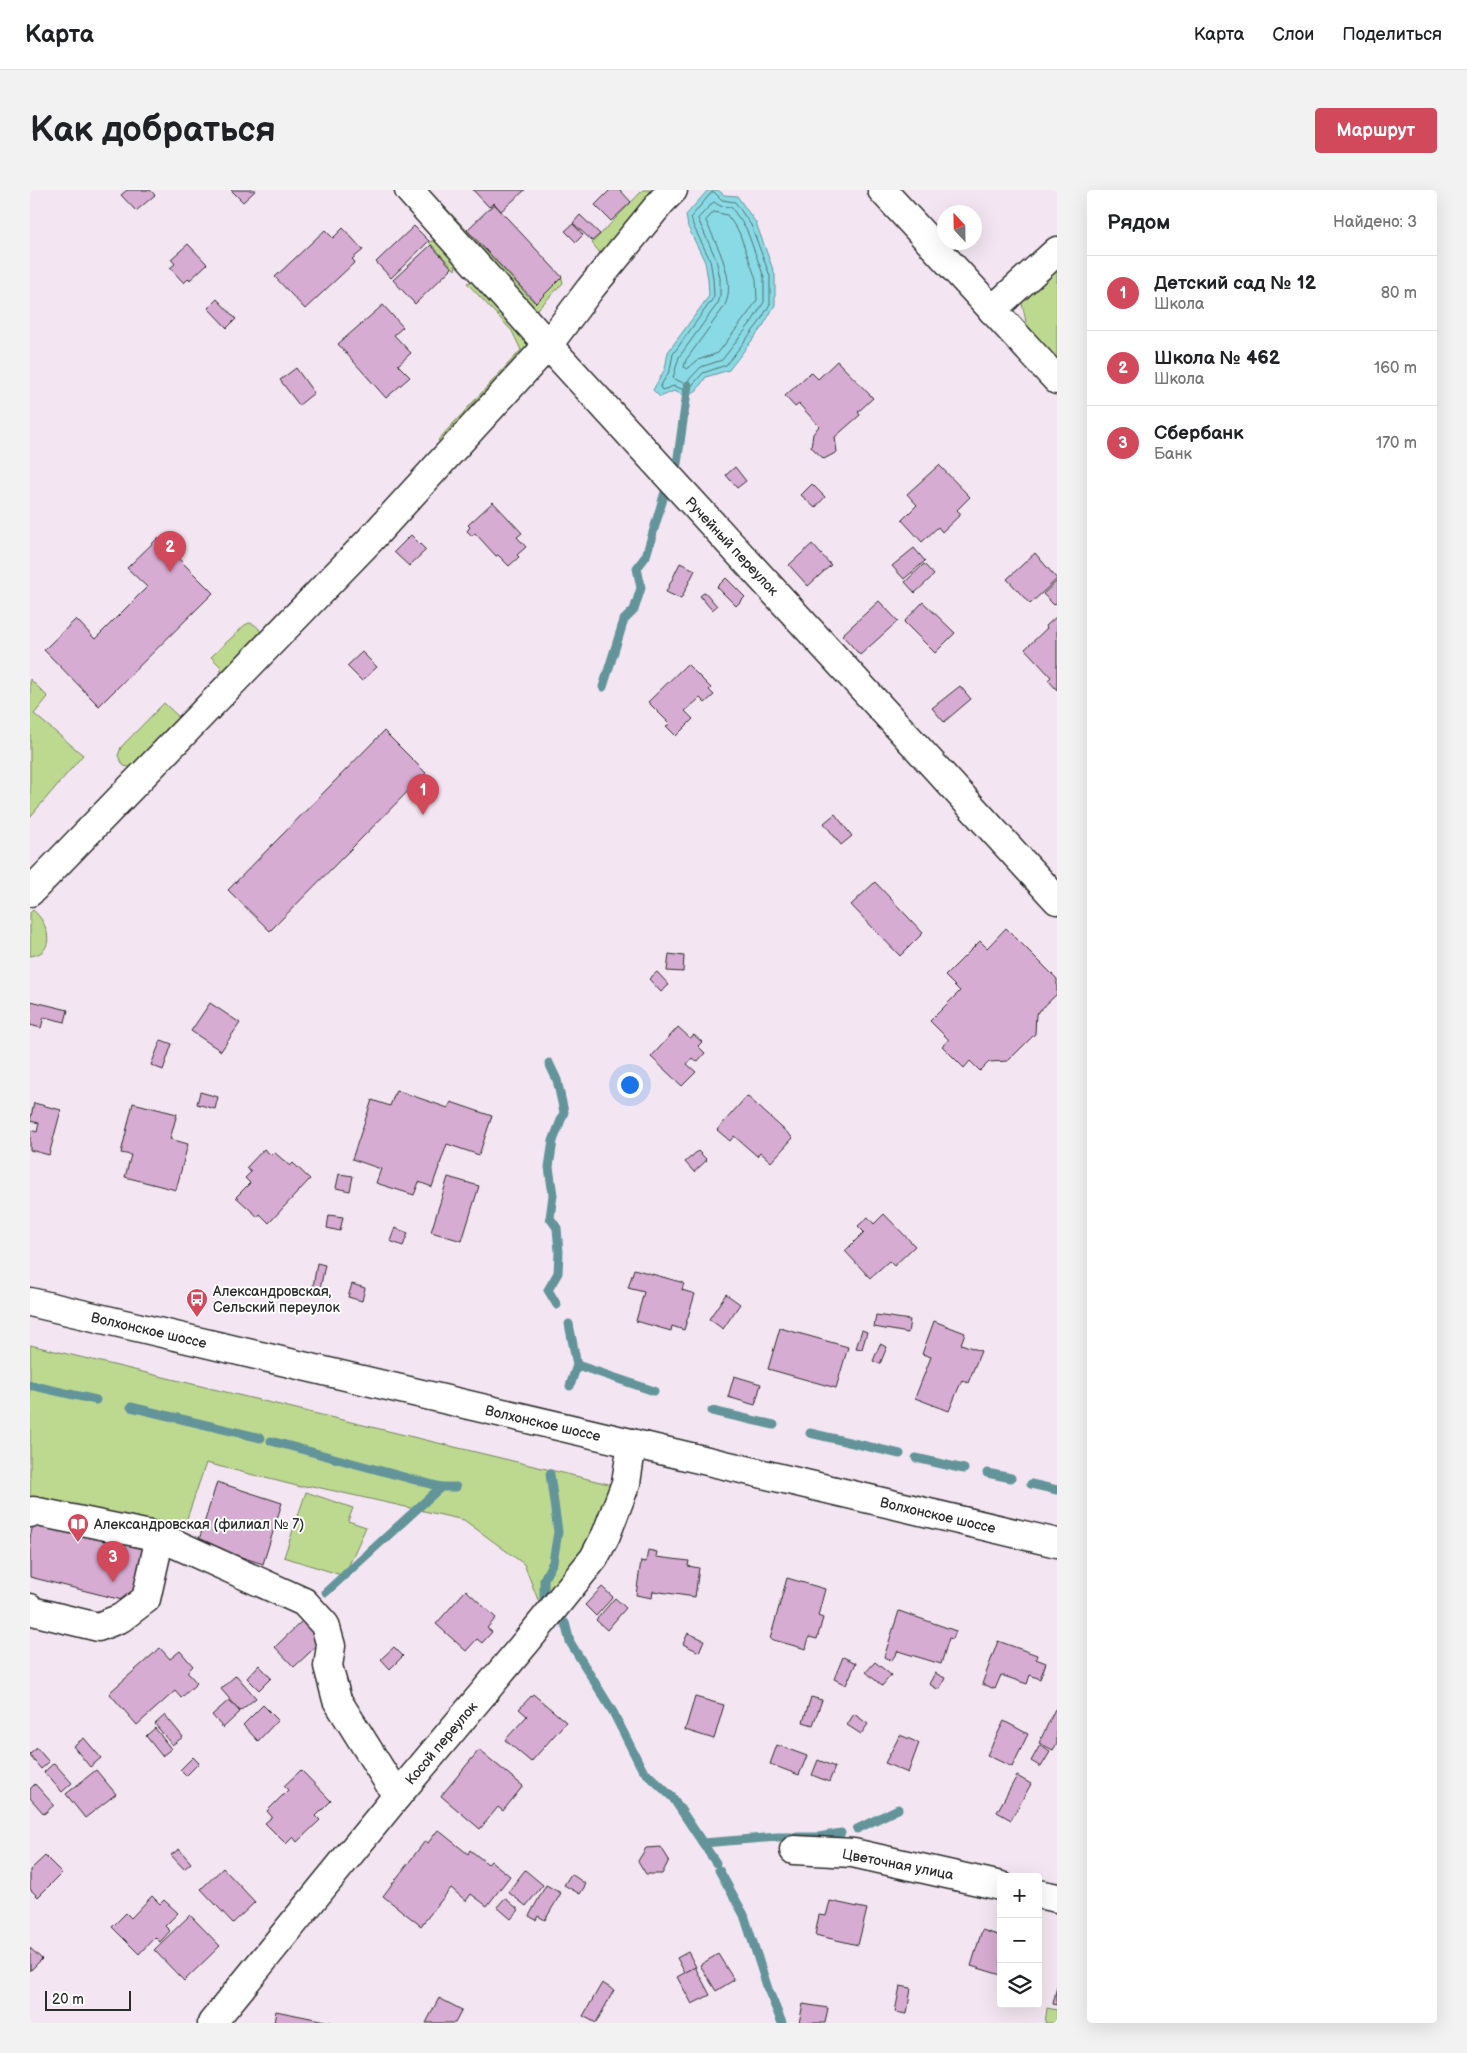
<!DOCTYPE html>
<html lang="ru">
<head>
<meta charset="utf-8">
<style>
  :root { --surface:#fff; --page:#f2f2f2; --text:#202124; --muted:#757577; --line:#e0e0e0; --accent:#d1495b }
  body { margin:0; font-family:"Balsamiq Sans",sans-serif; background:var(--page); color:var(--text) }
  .controls { position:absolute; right:15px; bottom:15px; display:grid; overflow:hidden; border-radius:5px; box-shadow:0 5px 20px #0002 }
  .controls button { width:45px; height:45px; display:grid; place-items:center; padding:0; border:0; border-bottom:1px solid var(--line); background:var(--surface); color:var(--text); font:25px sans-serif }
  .compass { position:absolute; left:907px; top:15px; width:45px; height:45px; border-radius:50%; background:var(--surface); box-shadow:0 5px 20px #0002; rotate:338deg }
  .scale { position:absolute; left:15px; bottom:12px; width:86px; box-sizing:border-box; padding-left:5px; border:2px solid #2b2b2b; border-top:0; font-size:14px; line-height:18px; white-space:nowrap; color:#2b2b2b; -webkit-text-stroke:4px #fff; paint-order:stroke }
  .you { position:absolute; left:599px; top:894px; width:18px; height:18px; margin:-12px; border:4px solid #fff; border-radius:50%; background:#1a73e8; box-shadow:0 0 0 8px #1a73e833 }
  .badge { display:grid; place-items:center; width:32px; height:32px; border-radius:50%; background:var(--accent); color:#fff; font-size:16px; font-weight:700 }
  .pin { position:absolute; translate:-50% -41px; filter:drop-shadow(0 1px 2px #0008) }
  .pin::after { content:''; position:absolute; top:26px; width:18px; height:15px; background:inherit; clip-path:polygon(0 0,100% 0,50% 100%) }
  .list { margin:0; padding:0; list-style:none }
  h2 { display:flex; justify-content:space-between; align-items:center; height:65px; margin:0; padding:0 20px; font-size:21px }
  h2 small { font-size:16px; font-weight:400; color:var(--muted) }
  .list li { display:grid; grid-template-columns:32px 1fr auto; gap:15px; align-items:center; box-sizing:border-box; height:75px; padding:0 20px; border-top:1px solid var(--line) }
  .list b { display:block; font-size:19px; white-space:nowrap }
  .list p { margin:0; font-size:16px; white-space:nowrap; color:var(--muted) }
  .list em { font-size:16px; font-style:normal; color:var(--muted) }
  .icon { flex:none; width:28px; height:28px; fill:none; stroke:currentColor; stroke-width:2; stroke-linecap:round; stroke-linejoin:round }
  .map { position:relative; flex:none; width:1027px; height:1833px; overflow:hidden; border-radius:5px }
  header { display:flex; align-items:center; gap:30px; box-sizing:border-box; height:70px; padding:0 25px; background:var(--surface); border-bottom:1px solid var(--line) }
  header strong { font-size:24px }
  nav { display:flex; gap:28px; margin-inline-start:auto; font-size:18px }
  .intro { display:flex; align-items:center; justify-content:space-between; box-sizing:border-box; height:120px; padding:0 30px }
  h1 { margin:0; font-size:35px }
  .button { padding:12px 22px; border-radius:5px; background:var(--accent); color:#fff; font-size:18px; font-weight:700 }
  main { display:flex; gap:30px; padding:0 30px }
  aside { flex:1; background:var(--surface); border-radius:5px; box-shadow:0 5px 20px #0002 }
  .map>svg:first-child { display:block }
  .green { fill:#bdd990; stroke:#74825e }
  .water { fill:#89dae4; stroke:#63949a }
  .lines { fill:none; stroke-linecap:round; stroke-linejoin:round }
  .shore { stroke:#517175; stroke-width:1 }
  .stream { stroke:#63949a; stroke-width:9 }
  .building { fill:#d7acd2; stroke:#2b2b2b }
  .minor-casing { stroke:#2b2b2b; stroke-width:31 }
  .major-casing { stroke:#2b2b2b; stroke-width:31 }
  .minor { stroke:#fff; stroke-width:28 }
  .major { stroke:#fff; stroke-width:28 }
  .tree { fill:#9d9c95 }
  .labels { text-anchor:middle; stroke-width:4; stroke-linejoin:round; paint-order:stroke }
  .street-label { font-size:14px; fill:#2b2b2b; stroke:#fff }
  .poi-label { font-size:14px; fill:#2b2b2b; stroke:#fff; text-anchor:start }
</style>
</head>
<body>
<header>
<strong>Карта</strong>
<nav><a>Карта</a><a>Слои</a><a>Поделиться</a></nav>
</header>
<div class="intro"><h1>Как добраться</h1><a class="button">Маршрут</a></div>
<main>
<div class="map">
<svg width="1027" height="1833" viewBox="0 0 1027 1833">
  <rect width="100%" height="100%" fill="#f3e6f2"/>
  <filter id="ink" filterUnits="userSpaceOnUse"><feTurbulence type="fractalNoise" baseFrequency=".02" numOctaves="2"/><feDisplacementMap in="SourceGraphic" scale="10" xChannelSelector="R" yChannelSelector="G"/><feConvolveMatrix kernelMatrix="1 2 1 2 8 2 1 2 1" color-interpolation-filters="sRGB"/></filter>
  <g filter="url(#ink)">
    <g class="green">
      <polygon points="613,0 633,0 574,68 562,53"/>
      <polygon points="413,15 504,112 531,85 533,93 508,119 502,120 410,22"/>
      <polygon points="410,48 427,68 425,80 399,52"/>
      <polygon points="1027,71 1027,171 997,136 991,109"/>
      <polygon points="447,90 499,150 498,159 411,254 408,250 491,160 482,141 437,93"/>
      <path d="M 219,433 C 226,434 231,439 231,446 L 194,484 L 190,480 L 192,478 L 181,467 L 215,435 Z"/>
      <polygon points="0,489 18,507 4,524 53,565 0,627"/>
      <polygon points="134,513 151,529 104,578 94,576 88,566 91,557"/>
      <path d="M 3,720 C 18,732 28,763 0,766 L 0,723 Z"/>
      <polygon points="0,1155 587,1296 563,1358 512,1420 494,1374 434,1330 282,1296 271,1297 176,1273 150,1349 0,1312"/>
      <polygon points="276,1302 323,1318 318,1331 336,1337 314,1386 254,1367"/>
      <polygon points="1017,1818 1027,1820 1027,1833 1015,1833"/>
    </g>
    <polygon class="water" points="678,0 688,0 694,5 707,6 726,33 745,85 745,115 733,136 699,180 676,187 667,200 657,207 644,201 630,207 623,200 635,179 638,162 679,106 678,89 675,72 658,37 656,25"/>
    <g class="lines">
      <g class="shore">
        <polygon points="684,2 692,10 705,12 721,35 740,86 740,114 729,133 696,175 673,183 657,201 644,196 632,200 630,197 640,180 643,164 684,107 683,88 680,70 663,35 661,27 681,3"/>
        <polygon points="684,12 690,16 701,17 716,38 734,87 734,112 723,130 692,170 671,177 655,194 643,188 649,167 688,113 690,107 690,88 686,69 668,29"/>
        <path d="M 684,22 L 697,25 L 709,42 L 726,89 L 727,110 L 717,125 L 688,163 L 668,170 L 657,179 L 654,177 L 656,170 L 694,117 C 708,92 686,54 676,31 Z"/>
      </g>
      <g class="stream">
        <polyline points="647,274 658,195"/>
        <polyline points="573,497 594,430 604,420 611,398 607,378 616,366 635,302"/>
        <polyline points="519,873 527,890 534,922 523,951 519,977 523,1005 520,1028 527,1038 529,1062 528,1083 518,1100 527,1115"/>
        <polyline points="539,1134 547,1175 540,1196"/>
        <polyline points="547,1175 624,1201"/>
        <polyline points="0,1195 66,1210"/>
        <polyline points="101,1217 231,1248"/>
        <polyline points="682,1221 744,1235"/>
        <polyline points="780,1243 870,1264"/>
        <polyline points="241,1251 411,1297 426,1297"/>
        <polyline points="886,1268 934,1279"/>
        <polyline points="957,1283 981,1288"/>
        <polyline points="520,1284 528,1342 523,1372 514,1389 514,1411 535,1433 540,1452 583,1522 612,1579 643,1608 686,1673"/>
        <polyline points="1001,1294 1027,1300"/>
        <polyline points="296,1402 411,1297"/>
        <polyline points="827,1639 868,1619"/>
        <polyline points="673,1653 747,1647 789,1647 811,1643"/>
        <polyline points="689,1680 714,1725 738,1799 752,1833"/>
      </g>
    </g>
    <g class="building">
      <polygon points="97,0 120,0 125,5 106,21 91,5"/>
      <polygon points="201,0 226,0 213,12"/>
      <polygon points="443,0 495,0 471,21 464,13 459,17"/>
      <polygon points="580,0 590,0 601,12 581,31 565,15"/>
      <polygon points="464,14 532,87 506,113 437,40"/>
      <polygon points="550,25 570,44 562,51 543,33"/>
      <polygon points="543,34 553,45 546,52 535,41"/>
      <polygon points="384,36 399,51 361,88 346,72"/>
      <polygon points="313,38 333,60 322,69 325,72 275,119 245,87 295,40 303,48"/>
      <polygon points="158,54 177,74 160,90 159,88 154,93 140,78 145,74 141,69"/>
      <polygon points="401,55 422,78 385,114 363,90"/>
      <polygon points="187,109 206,129 197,138 178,118"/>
      <polygon points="353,115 373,137 364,145 381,163 368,175 380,187 356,208 308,154"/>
      <polygon points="807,171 843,208 828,222 830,225 805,247 807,262 794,269 781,257 783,244 789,236 769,214 765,217 755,206 781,182 788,189"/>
      <polygon points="266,178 284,203 269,215 250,190"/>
      <polygon points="909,275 940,307 927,320 931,324 912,342 908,337 892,352 872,330 887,315 877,304"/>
      <polygon points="705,277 716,291 707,298 696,285"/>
      <polygon points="782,294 795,307 785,318 771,305"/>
      <polygon points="463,312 492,343 487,347 496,357 487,365 489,367 479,376 468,365 466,366 445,343 442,346 437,341 440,337 438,335"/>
      <polygon points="381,345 396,360 379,376 364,362"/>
      <polygon points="128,348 183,403 69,516 14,460 46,429 65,449 117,397 97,378"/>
      <polygon points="782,354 801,375 778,396 759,375"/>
      <polygon points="884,358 895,371 874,389 862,376"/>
      <polygon points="1005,363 1027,389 1000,414 977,389"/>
      <polygon points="650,373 665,380 651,409 636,402"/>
      <polygon points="894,374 904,385 885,403 875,392"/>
      <polygon points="696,388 715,407 706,416 687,397"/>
      <polygon points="1027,391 1027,412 1024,415 1013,404"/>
      <polygon points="675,402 687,416 682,420 670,406"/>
      <polygon points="849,411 868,431 830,465 812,445"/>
      <polygon points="893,412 925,443 905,463 874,432"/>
      <polygon points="1027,426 1027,500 1018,490 1021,487 995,459 1017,438 1016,436"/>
      <polygon points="332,462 347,477 332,491 317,476"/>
      <polygon points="657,474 681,498 679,500 684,505 675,513 670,508 655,521 663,529 646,546 636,536 640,534 618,512"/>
      <polygon points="930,496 941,509 914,532 902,518"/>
      <polygon points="354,541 396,583 240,741 198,700"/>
      <polygon points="805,624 822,646 811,655 794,633"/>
      <polygon points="845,692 893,743 870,766 821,715"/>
      <polygon points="976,738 1027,789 1027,804 1006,824 1005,844 978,871 959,872 950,881 940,871 934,878 912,856 919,850 900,831 930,801 915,786 950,751 957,758"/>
      <polygon points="639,764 654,766 653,782 637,781"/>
      <polygon points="627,782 639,795 631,802 619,789"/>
      <polygon points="1,811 38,820 35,832 14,827 11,838 0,835"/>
      <polygon points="180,813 210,833 191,861 161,841"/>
      <polygon points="648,837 660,848 664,845 672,852 668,856 675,863 667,872 662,868 657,874 666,882 652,896 621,867"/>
      <polygon points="131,850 142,854 133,880 121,875"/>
      <polygon points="366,900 418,918 421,912 462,926 449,965 417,954 402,997 389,992 384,1005 346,993 351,979 322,969 342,910 360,916"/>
      <polygon points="170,902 188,907 185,919 167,914"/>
      <polygon points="717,906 763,948 741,972 730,962 727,966 704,946 700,951 687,940"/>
      <polygon points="4,913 31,920 19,965 0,960 0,940 7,942 9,933 0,931"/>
      <polygon points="103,913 147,924 140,949 158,954 146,1000 95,987 101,965 91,963"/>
      <polygon points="234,959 241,965 244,962 260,976 263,973 280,989 239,1033 230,1024 228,1027 206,1007 220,993 215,988 221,982 216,978"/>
      <polygon points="668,961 677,970 664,982 655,972"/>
      <polygon points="309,984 323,986 320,1001 306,998"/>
      <polygon points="418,987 449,996 432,1051 401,1042"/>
      <polygon points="854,1024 885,1056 864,1076 859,1071 840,1088 815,1061 834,1042 828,1036 838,1027 844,1034"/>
      <polygon points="299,1025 313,1027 310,1041 297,1038"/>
      <polygon points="365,1038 378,1043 373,1056 360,1051"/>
      <polygon points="287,1073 295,1075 290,1099 283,1097"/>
      <polygon points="604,1079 654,1093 652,1100 665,1104 654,1140 642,1136 641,1141 606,1131 614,1102 598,1098"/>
      <polygon points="322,1094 335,1098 332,1111 318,1107"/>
      <polygon points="696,1104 710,1114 693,1139 679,1129"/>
      <polygon points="846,1125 880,1130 878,1143 844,1137"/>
      <polygon points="904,1131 935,1143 931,1154 951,1161 938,1193 932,1190 919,1221 885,1208 901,1167 892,1164"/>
      <polygon points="750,1138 818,1157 806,1198 738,1179"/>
      <polygon points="832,1140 837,1142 832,1159 826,1158"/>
      <polygon points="850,1154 857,1157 850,1174 843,1171"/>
      <polygon points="704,1186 731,1194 725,1215 698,1207"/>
      <polygon points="187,1292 252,1313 233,1374 168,1353"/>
      <polygon points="4,1330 114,1358 100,1412 0,1387 0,1348"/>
      <polygon points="618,1360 627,1362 626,1367 659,1371 658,1376 669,1378 665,1407 623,1401 622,1408 606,1405 611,1371 616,1372"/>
      <polygon points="757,1388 795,1399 788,1426 793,1428 787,1449 779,1447 776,1459 740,1449"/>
      <polygon points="572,1397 583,1407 566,1426 555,1415"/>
      <polygon points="436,1400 466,1428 457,1438 462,1442 452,1453 447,1449 436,1461 406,1434"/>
      <polygon points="585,1408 596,1418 577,1440 566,1430"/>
      <polygon points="869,1421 926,1441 923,1449 919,1448 911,1474 868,1461 861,1471 854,1467"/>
      <polygon points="272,1431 292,1451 264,1477 245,1457"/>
      <polygon points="658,1443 674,1450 669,1462 653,1454"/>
      <polygon points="968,1451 1007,1465 1006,1469 1016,1473 1010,1489 1000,1485 997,1494 971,1485 965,1499 952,1494"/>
      <polygon points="364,1457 373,1466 360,1479 351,1469"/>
      <polygon points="130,1458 140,1469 150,1461 163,1476 157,1482 167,1493 151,1508 145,1501 107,1535 79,1503"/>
      <polygon points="813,1467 826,1473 816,1495 804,1489"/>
      <polygon points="845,1472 861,1485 852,1496 836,1482"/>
      <polygon points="229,1475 241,1488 229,1500 217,1488"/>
      <polygon points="905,1483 915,1488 909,1500 899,1494"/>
      <polygon points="206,1485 226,1508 210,1521 191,1499"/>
      <polygon points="503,1504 536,1532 501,1572 475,1550 497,1526 489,1519"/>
      <polygon points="665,1507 694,1515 684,1549 655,1540"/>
      <polygon points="781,1507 792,1510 783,1535 773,1532"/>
      <polygon points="199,1510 210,1522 193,1538 182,1525"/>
      <polygon points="233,1515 248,1530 228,1551 213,1535"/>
      <polygon points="1025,1519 1027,1520 1027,1553 1023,1560 1009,1553"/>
      <polygon points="824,1524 838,1534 831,1544 817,1535"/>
      <polygon points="135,1525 153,1547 142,1555 125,1534"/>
      <polygon points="974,1531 998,1544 982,1577 957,1565"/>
      <polygon points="125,1538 141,1559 132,1566 116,1546"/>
      <polygon points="870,1545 889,1553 878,1583 855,1573"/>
      <polygon points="54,1548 71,1568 60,1577 43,1556"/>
      <polygon points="747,1555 777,1566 769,1585 740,1574"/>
      <polygon points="1010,1555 1020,1562 1011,1577 1001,1571"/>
      <polygon points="7,1558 19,1572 11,1579 0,1566 0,1564"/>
      <polygon points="449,1560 493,1596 473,1621 468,1617 450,1639 411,1606"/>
      <polygon points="163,1567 169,1573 156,1586 150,1580"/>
      <polygon points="788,1570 805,1577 799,1592 782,1585"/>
      <polygon points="24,1573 42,1593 32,1602 14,1582"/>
      <polygon points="66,1580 86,1604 55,1628 36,1604"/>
      <polygon points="271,1580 301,1611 286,1626 290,1630 267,1652 263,1647 256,1654 235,1633 242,1627 237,1621 258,1600 254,1596"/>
      <polygon points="987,1586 1001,1594 981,1630 967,1622"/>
      <polygon points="5,1594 24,1615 14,1624 0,1608 0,1599"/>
      <polygon points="408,1640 438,1664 440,1660 458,1674 461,1671 480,1686 457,1716 441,1704 436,1711 421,1698 391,1736 353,1706 395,1651 398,1653"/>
      <polygon points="631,1657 639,1670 632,1684 616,1684 608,1671 616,1658"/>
      <polygon points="149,1659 161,1673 154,1679 141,1665"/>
      <polygon points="15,1666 32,1683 8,1707 0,1699 0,1680"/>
      <polygon points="193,1678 225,1712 203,1733 171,1699"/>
      <polygon points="495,1680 513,1695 496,1716 478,1702"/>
      <polygon points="541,1684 556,1694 550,1704 534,1695"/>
      <polygon points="516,1695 531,1703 515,1730 508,1726 506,1730 499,1726"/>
      <polygon points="122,1706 130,1714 134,1710 148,1723 135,1736 140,1741 130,1752 125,1747 109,1764 82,1737 96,1723 101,1728"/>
      <polygon points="475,1708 489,1720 481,1729 467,1717"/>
      <polygon points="800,1711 837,1719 828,1755 785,1745 789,1725 796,1726"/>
      <polygon points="160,1725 190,1756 154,1791 124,1760"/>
      <polygon points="952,1740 971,1746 971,1785 941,1776"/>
      <polygon points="0,1758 12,1769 0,1781"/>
      <polygon points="658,1762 666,1777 655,1783 647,1768"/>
      <polygon points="688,1764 704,1790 686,1801 670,1775"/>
      <polygon points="665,1777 680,1805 662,1814 647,1787"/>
      <polygon points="572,1793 584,1800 566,1833 553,1826"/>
      <polygon points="870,1796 881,1798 877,1824 865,1822"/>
      <polygon points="1027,1796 1027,1815 1023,1814"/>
      <polygon points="409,1808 432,1820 425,1833 396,1833"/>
      <polygon points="773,1814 798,1818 795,1833 769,1833"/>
      <polygon points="246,1821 305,1833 244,1833"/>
    </g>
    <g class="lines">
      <g class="minor-casing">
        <g id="minor">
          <polyline points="379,0 518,155 1027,710"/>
          <polyline points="852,0 1027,190"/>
          <polyline points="962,120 1027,61"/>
          <polyline points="0,702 340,350 518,155 560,99 632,11 643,0"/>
          <polyline points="0,1323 3,1321 130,1347 116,1409 91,1428 68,1437 2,1421 0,1418"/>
          <polyline points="130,1347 274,1412 295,1435 301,1456 298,1476 307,1510 367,1606"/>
          <polyline points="764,1660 823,1663 971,1696"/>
          <polyline points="1008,1704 1027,1708"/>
          <polyline points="182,1833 367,1606 497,1451 564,1368 576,1345 596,1293 602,1253"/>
        </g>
      </g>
      <g class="major-casing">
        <polyline id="major" points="0,1112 1027,1353"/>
      </g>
      <use href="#minor" class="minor"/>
      <use href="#major" class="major"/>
    </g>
    <circle class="tree" cx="600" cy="896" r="8"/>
  </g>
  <defs>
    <g id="bus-pin" transform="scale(1.125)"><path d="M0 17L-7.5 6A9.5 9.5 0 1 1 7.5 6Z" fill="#d1495b" stroke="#fff"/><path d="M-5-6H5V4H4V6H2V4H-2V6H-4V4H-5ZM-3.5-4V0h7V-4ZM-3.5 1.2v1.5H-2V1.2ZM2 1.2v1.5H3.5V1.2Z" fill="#fff"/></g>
    <g id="library-pin" transform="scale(1.125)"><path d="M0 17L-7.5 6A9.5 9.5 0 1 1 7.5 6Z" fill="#d1495b" stroke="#fff"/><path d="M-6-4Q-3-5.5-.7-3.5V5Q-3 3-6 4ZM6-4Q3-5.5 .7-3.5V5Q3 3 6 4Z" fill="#fff"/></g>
  </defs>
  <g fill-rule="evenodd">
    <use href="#bus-pin" x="167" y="1109"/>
    <use href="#library-pin" x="48" y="1334"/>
  </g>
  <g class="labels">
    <g class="street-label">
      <text transform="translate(702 356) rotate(47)" y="5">Ручейный переулок</text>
      <text transform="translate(119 1140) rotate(13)" y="5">Волхонское шоссе</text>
      <text transform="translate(513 1233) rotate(13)" y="5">Волхонское шоссе</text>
      <text transform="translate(908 1325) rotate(13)" y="5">Волхонское шоссе</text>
      <text transform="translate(411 1553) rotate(-50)" y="5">Косой переулок</text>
      <text transform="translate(868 1674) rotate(11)" y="5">Цветочная улица</text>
    </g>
    <g class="poi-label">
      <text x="183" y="1106">Александровская,<tspan x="183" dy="16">Сельский переулок</tspan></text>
      <text x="64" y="1339">Александровская (филиал № 7)</text>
    </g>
  </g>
</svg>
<div class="controls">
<button>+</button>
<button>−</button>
<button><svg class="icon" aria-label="layers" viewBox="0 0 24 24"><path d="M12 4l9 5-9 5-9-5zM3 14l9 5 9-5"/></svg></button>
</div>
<svg class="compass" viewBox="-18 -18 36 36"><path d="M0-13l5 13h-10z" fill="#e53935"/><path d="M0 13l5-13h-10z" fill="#757577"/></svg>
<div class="scale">20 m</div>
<div class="you"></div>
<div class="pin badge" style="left:393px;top:625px">1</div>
<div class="pin badge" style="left:140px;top:382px">2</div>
<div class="pin badge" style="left:83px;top:1392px">3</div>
</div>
<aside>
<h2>Рядом<small>Найдено: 3</small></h2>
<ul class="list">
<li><span class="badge">1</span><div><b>Детский сад № 12</b><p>Школа</p></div><em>80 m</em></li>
<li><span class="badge">2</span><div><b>Школа № 462</b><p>Школа</p></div><em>160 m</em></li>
<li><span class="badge">3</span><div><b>Сбербанк</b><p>Банк</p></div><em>170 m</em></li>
</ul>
</aside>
</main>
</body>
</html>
